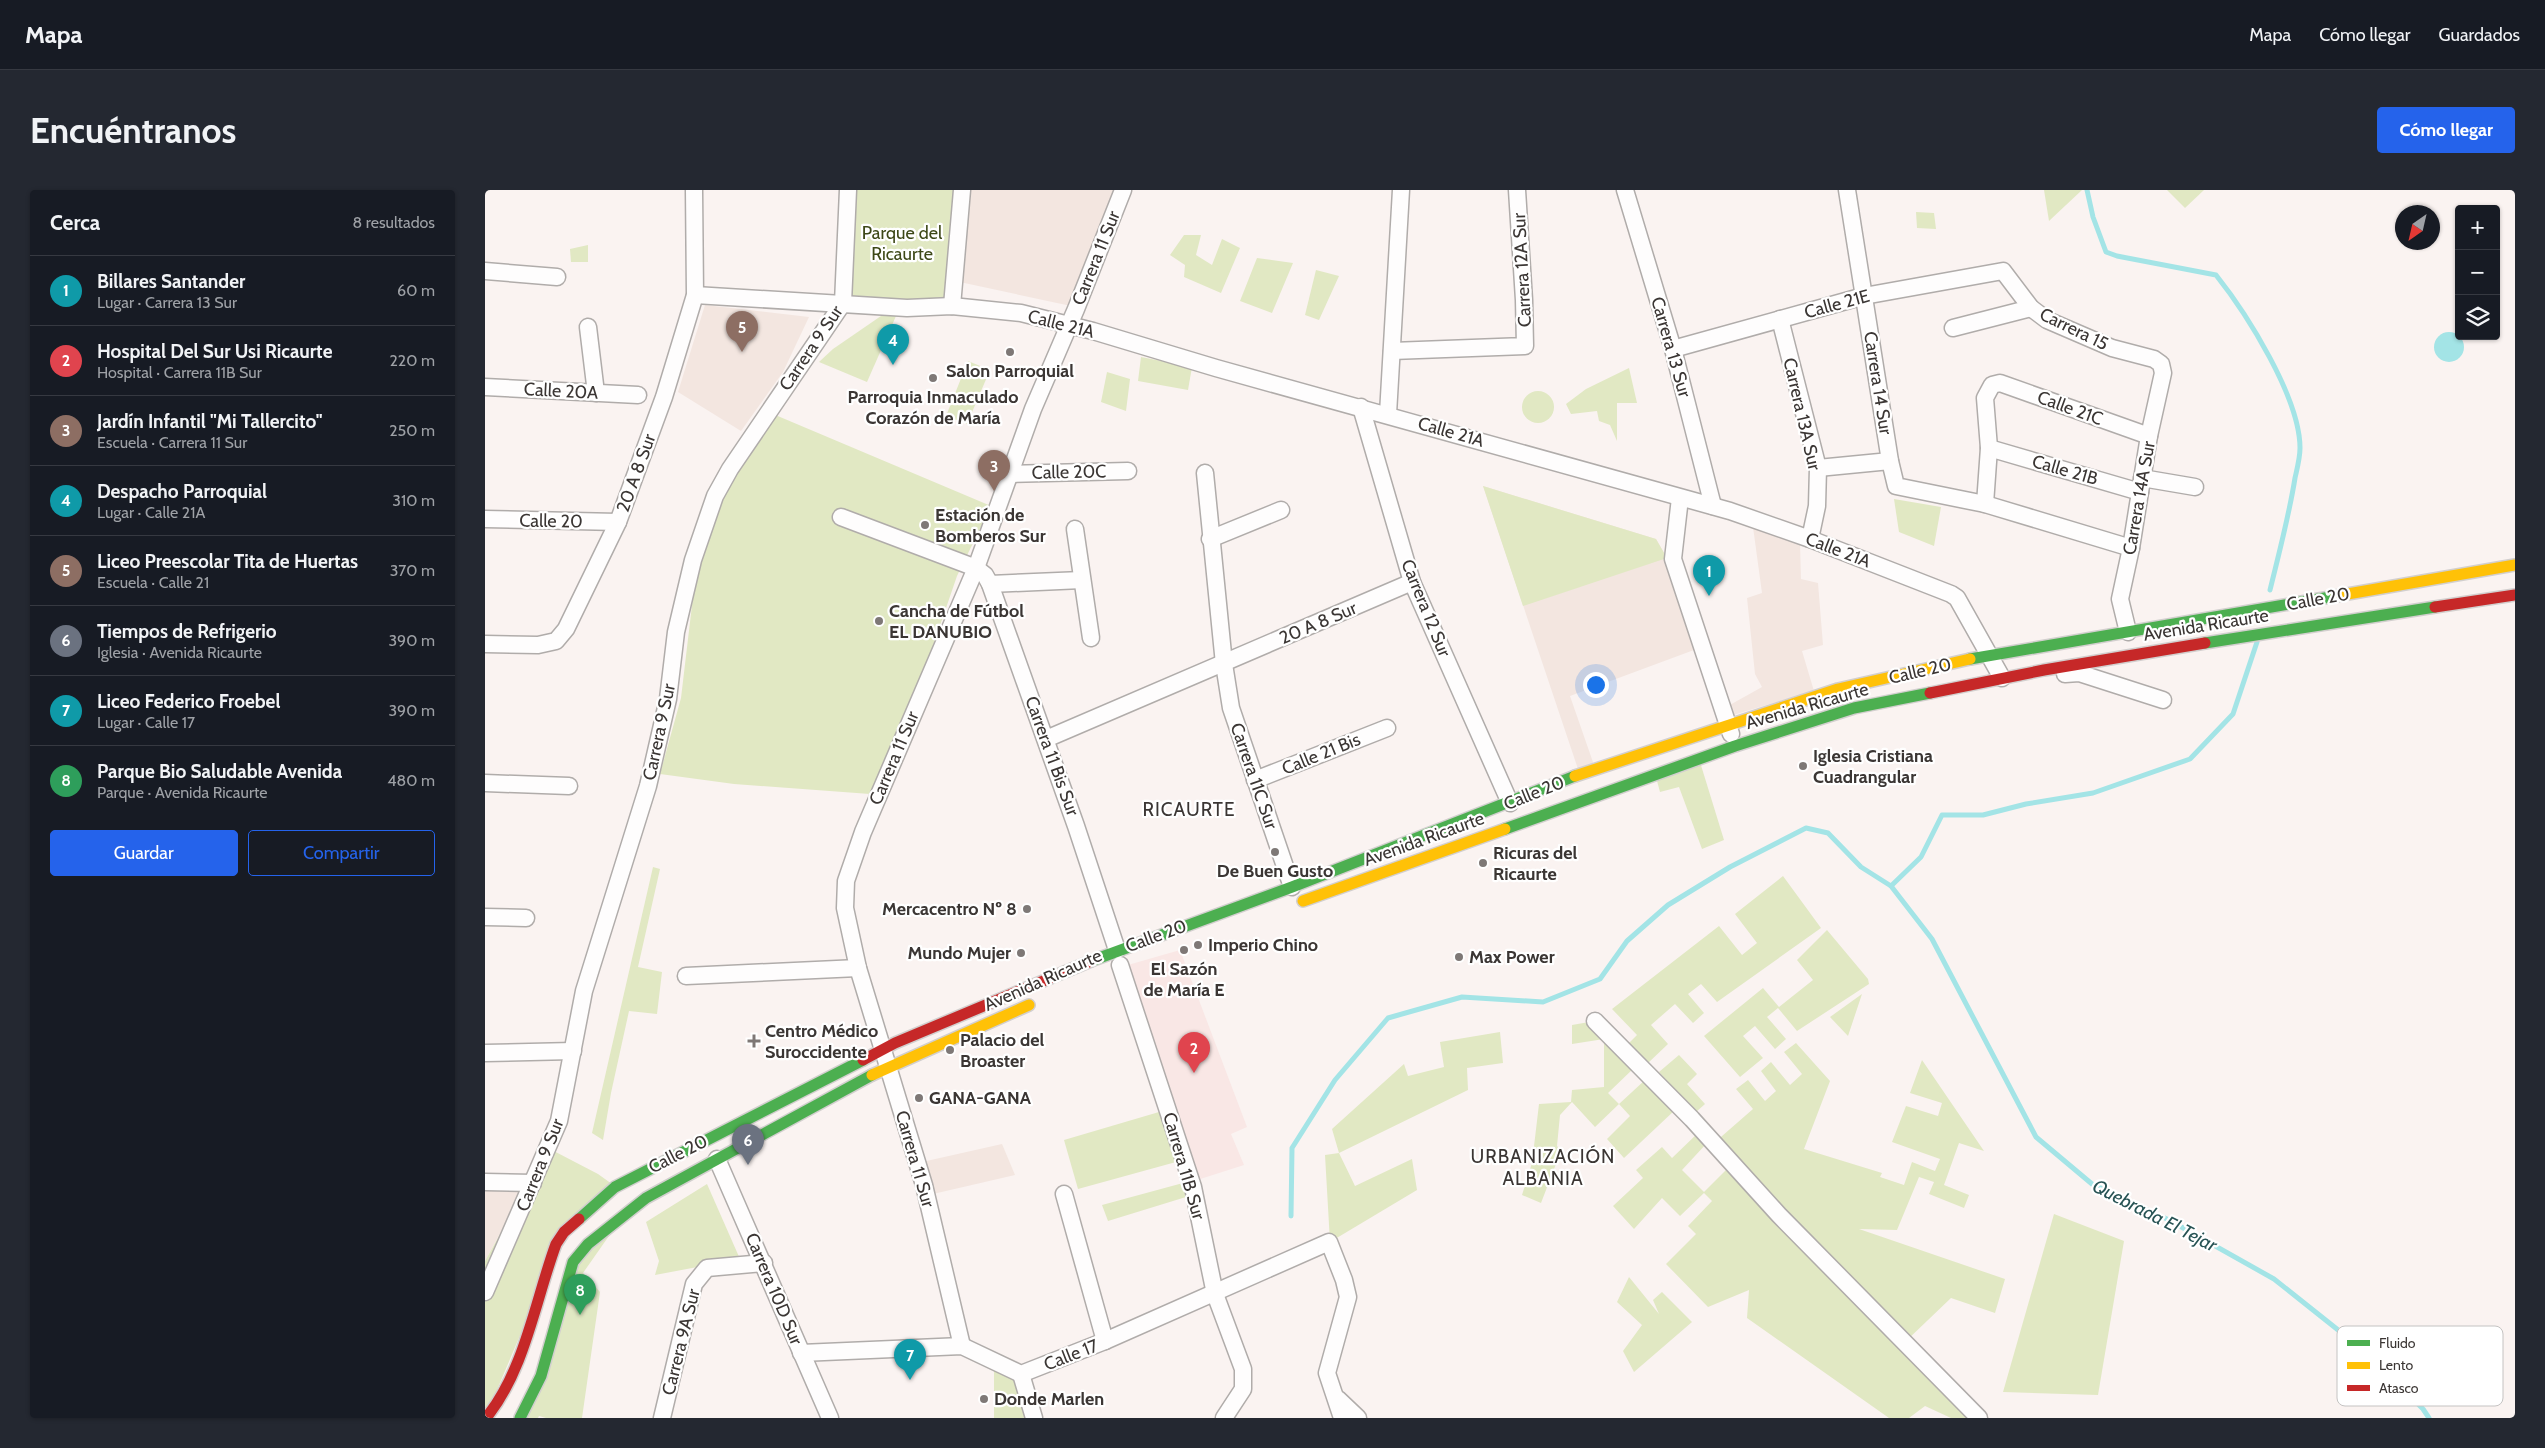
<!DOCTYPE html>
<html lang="es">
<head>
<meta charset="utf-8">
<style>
  :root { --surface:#171b24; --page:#242831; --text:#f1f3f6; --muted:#9ea1a6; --line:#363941; --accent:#2563eb }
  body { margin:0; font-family:Cabin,sans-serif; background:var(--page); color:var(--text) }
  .controls { position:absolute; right:15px; top:15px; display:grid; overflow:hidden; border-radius:5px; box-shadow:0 1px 4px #0004 }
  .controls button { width:45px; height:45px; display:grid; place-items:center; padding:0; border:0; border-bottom:1px solid var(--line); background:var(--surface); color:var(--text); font:25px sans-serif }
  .compass { position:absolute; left:1910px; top:15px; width:45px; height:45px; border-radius:50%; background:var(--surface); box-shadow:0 1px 4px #0004; rotate:214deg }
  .you { position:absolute; left:1110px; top:494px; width:18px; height:18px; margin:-12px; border:4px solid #fff; border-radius:50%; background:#1a73e8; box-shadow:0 0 0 8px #1a73e833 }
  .badge { display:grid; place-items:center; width:32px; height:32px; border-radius:50%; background:var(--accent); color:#fff; font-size:16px; font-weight:700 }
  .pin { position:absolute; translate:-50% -41px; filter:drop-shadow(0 1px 2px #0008) }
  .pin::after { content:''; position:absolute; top:26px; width:18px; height:15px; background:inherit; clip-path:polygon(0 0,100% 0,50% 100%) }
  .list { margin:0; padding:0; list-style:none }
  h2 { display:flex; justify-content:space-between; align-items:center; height:65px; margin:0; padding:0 20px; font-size:21px }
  h2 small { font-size:16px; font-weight:400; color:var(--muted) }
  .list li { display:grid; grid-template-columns:32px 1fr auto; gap:15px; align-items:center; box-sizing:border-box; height:70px; padding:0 20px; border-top:1px solid var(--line) }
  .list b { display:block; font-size:19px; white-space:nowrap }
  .list p { margin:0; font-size:16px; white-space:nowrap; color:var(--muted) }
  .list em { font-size:16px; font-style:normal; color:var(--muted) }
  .actions { display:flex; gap:10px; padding:15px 20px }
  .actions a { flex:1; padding:11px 0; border:1px solid var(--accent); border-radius:5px; text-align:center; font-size:18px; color:var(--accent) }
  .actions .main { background:var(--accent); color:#fff }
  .icon { flex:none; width:28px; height:28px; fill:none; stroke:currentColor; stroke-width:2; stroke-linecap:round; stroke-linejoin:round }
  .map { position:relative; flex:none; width:2030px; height:1228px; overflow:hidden; border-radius:5px }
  header { display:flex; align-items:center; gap:30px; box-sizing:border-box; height:70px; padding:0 25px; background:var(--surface); border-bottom:1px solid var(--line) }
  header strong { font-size:24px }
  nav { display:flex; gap:28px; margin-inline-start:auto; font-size:18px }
  .intro { display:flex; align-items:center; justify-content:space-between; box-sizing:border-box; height:120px; padding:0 30px }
  h1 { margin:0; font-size:35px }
  .button { padding:12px 22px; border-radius:5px; background:var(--accent); color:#fff; font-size:18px; font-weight:700 }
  main { display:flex; gap:30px; padding:0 30px }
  aside { flex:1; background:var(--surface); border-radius:5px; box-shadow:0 1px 4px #0004 }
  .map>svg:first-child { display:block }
  .built { fill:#f3e6e0 }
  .medical { fill:#f9e7e5 }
  .green { fill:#e1e8c3 }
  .water { fill:#a3e4e6 }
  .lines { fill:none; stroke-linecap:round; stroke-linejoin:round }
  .stream { stroke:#a3e4e6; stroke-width:5 }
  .street-casing { stroke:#b0acaa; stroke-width:19 }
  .fast-casing { stroke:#d2cfce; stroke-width:14 }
  .slow-casing { stroke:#d2cfce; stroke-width:14 }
  .jam-casing { stroke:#d2cfce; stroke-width:14 }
  .street { stroke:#fefdfd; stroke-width:16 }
  .fast { stroke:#4caf50; stroke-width:11 }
  .slow { stroke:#ffc107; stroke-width:11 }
  .jam { stroke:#c62828; stroke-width:11 }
  .poi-dot { fill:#7e7876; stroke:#fff; stroke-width:2 }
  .labels { text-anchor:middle; stroke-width:4.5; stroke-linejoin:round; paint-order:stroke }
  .park-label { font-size:18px; fill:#3d4817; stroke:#fff }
  .street-label { font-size:18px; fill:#3b3634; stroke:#fff }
  .poi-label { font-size:18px; font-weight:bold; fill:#3b3634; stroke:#fff; text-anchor:start }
  .neighbourhood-label { font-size:19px; letter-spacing:1px; fill:#3b3634; stroke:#fff }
  .water-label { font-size:19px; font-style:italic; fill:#275354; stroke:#fff }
  .key { fill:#fff; stroke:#c4c3c2; stroke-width:1 }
  .key-label { font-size:14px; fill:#3b3634 }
</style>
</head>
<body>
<header>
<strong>Mapa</strong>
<nav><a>Mapa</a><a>Cómo llegar</a><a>Guardados</a></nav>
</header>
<div class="intro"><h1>Encuéntranos</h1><a class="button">Cómo llegar</a></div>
<main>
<aside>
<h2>Cerca<small>8 resultados</small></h2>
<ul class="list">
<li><span class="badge" style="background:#0f9aa8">1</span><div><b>Billares Santander</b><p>Lugar · Carrera 13 Sur</p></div><em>60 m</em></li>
<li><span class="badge" style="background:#e0444e">2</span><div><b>Hospital Del Sur Usi Ricaurte</b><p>Hospital · Carrera 11B Sur</p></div><em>220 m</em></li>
<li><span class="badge" style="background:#8d6e63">3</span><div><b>Jardín Infantil &quot;Mi Tallercito&quot;</b><p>Escuela · Carrera 11 Sur</p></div><em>250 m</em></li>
<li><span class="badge" style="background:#0f9aa8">4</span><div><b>Despacho Parroquial</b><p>Lugar · Calle 21A</p></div><em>310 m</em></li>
<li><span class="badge" style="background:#8d6e63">5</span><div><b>Liceo Preescolar Tita de Huertas</b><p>Escuela · Calle 21</p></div><em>370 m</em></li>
<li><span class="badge" style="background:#6b7280">6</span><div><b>Tiempos de Refrigerio</b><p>Iglesia · Avenida Ricaurte</p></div><em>390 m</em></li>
<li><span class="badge" style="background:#0f9aa8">7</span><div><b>Liceo Federico Froebel</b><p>Lugar · Calle 17</p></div><em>390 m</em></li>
<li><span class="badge" style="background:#2e9e5b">8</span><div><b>Parque Bio Saludable Avenida</b><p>Parque · Avenida Ricaurte</p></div><em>480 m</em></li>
</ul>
<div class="actions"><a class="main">Guardar</a><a>Compartir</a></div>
</aside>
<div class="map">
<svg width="2030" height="1228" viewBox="0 0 2030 1228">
  <rect width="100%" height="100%" fill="#faf3f1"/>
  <g class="built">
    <polygon points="481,0 631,0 586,116 470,91"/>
    <polygon points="220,115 324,127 298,182 256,241 193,202"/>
    <polygon points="998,296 1171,349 1182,368 1209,460 1085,506 1110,578 1093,579"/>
    <polygon points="1268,337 1315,353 1316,389 1333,393 1338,455 1317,461 1329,501 1245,526 1243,516 1277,497 1270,484 1262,408 1277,403"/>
    <polygon points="517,954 530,985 448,1004 437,972"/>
    <polygon points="0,993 42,994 0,1071"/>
  </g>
  <polygon class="medical" points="695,760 762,937 746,944 759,975 709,991 643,775"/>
  <g class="green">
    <polygon points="367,0 473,0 464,112 363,109"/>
    <polygon points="1559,0 1597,0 1564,31"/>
    <polygon points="1682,0 1719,0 1700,18"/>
    <polygon points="1431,22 1449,23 1451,39 1432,38"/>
    <polygon points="699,45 716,45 711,65 727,75 737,49 755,58 736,103 699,87 700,75 685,65"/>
    <polygon points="103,55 103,72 86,72 85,59"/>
    <polygon points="772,68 808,73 787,123 755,111"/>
    <polygon points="831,80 854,86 834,130 820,125"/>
    <polygon points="396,126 411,126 382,192 334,172 348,159"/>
    <polygon points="656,167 707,177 703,200 653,191"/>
    <polygon points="483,171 505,180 482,234 461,226"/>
    <polygon points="1144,178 1152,213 1132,213 1132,251 1125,235 1114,231 1112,221 1086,224 1081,214 1101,199"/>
    <polygon points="622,182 645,189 641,221 616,212"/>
    <circle cx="1053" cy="217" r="16"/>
    <polygon points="288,224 506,316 472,386 438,485 385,604 249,594 175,584 196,508 212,373 236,308"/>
    <polygon points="998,296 1171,349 1182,368 1038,416"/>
    <polygon points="1409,309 1456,317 1449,356 1414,342"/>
    <polygon points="1215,572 1239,650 1217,659 1194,597 1175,602 1171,587"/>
    <polygon points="168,677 175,679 153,777 177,782 172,824 144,821 126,903 118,950 107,943"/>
    <polygon points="1298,686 1336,738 1232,812 1216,794 1203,804 1219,823 1208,833 1190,814 1166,835 1183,854 1162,874 1143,854 1152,845 1127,819 1234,736 1257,765 1272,753 1250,724"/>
    <polygon points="1342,740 1383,789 1384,794 1312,841 1293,818 1282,827 1301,849 1290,859 1270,836 1258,846 1278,868 1255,887 1219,846 1278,798 1294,817 1328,790 1312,770"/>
    <polygon points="1377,804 1363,846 1345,827"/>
    <polygon points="1110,831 1149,878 1123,903 1134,914 1160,890 1190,920 1139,968 1122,949 1145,926 1134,914 1110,937 1087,912 1075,925 1072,956 1076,961 1056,1013 1037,1005 1047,973 1054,914 1086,912 1087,900 1119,897 1119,849 1087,854 1087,835"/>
    <polygon points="1015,842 1018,873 982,878 983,900 854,963 870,996 927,969 932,1000 845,1052 840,965 854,963 847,939 919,874 923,886 959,877 955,852"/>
    <polygon points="1311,853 1345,891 1319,959 1397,983 1395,987 1419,995 1427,972 1450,981 1455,969 1407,952 1421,916 1453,926 1457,913 1425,903 1437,870 1499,961 1474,953 1459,995 1484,1005 1479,1018 1444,1004 1449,992 1434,987 1412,1040 1374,1039 1520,1089 1510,1123 1466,1108 1420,1152 1494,1228 1466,1228 1440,1216 1424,1228 1404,1228 1262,1128 1264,1100 1223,1117 1181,1074 1211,1044 1203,1036 1227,1011 1219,1003 1195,1026 1177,1008 1149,1039 1128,1016 1158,988 1151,980 1177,957 1187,968 1213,943 1222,953 1197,980 1219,1002 1245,976 1229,953 1268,919 1251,899 1263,890 1280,911 1291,901 1276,881 1286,872 1305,895 1317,884 1299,862"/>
    <polygon points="1194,865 1212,884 1202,894 1220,914 1211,922 1174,882"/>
    <polygon points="674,922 691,972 593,999 579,950"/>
    <polygon points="63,958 113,984 127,994 79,1042 0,1228 0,1071"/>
    <polygon points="698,993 701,1007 623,1031 617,1015"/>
    <polygon points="222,994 255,1069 170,1085 174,1071 161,1032"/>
    <polygon points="140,1023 98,1083 115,1102 97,1228 61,1228 54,1226 53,1228 37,1228 98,1061"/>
    <polygon points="1569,1024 1639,1051 1613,1205 1518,1202"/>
    <polygon points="1144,1087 1174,1124 1168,1110 1177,1102 1207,1132 1149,1182 1138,1161 1157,1135 1132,1112"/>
    <polygon points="509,1176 532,1189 545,1228 509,1228"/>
  </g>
  <circle class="water" cx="1964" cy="157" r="15"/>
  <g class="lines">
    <g class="stream">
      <path d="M 1602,0 L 1608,27 L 1621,62 L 1632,66 L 1731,85 C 1762,124 1815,208 1815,258 C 1815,268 1812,279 1810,288 C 1804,326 1794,363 1785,400"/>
      <polyline points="1406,696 1447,749 1551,947 1607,994 1684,1030 1789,1089 1882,1163 1938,1219 1944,1228"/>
      <polyline points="806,1026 807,958 850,890 903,828 977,807 1058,812 1115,789 1142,751 1183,715 1245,677 1321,638 1343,643 1376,677 1406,696 1436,667 1457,625 1498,625 1541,614 1608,603 1705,569 1748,524 1772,452"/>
    </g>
    <g class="street-casing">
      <g id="street">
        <polyline points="1140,0 1188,159 1228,316"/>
        <polyline points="1362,0 1405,271 1411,296 1500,314 1646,358"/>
        <polyline points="0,81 72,87"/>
        <polyline points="210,105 422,118 467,116 536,123 608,141 731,178 1245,321 1325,349 1466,404 1472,408 1517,488"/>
        <polyline points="467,116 477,0"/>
        <polyline points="1295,129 1333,278 1332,316 1325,349"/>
        <polyline points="103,137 111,203"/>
        <polyline points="1468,138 1546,118"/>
        <polyline points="1188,159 1379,106 1518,81 1546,118 1562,130 1627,158 1669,169 1676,174 1678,183 1664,246 1646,358 1635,409 1643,442"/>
        <polyline points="907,161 1040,156 1039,110 1032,0"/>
        <polyline points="0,197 153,205"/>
        <polyline points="876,217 927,392 1025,613"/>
        <polyline points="903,224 916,0"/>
        <polyline points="1504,258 1655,302"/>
        <polyline points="1333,278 1405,271"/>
        <polyline points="720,283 739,474 746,518 807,697"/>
        <polyline points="525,284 643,281"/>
        <polyline points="1657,288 1710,297"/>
        <polyline points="1195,308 1188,369 1246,544"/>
        <polyline points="1500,314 1504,258 1500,208 1507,195 1515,193 1664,246"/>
        <polyline points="356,327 491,378 500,385 505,394 591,636 632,760"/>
        <polyline points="0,329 133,332"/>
        <polyline points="590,339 606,448"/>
        <polyline points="725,349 796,320"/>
        <polyline points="505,394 597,390"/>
        <polyline points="0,454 53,455 71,451 81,439 133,332 179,207 210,105 209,0"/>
        <polyline points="1580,484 1594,483 1678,510"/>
        <polyline points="561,549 927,392"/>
        <polyline points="770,590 902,538"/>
        <polyline points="0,593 84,596"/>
        <polyline points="0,727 41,728"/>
        <polyline points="635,775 708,997 730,1104 758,1179 758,1199 739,1228"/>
        <polyline points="201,786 373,778"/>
        <polyline points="1110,831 1207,929 1294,1025 1494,1228"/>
        <polyline points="0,863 88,861"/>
        <polyline points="232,969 345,1228"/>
        <polyline points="0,992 48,993"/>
        <polyline points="579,1004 620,1151"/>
        <polyline points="0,1102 74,931 99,801 163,596 183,509 191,442 208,370 230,306 245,279 358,113 363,0"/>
        <polyline points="477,1156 439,995 373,778 360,718 361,691 378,642 491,378 548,219 591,119 638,0"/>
        <polyline points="316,1163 477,1156 536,1184 620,1151 844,1052 859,1090 863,1107 842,1183 857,1228"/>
        <polyline points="536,1184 549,1228"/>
        <polyline points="853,1209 873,1228"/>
        <polyline points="177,1228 209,1094 222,1078 279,1073"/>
      </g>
    </g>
    <g class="fast-casing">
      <g id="fast">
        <polyline points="1720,453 1950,417"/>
        <polyline points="1485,469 1851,406"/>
        <polyline points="1020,639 1250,556 1369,518 1445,503"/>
        <polyline points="606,771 807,697 1090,586"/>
        <polyline points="94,1029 130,997 378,870"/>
        <polyline points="35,1228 56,1186 88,1072 103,1054 161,1008 387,885"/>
      </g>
    </g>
    <g class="slow-casing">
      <g id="slow">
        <polyline points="1851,406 2030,375"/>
        <polyline points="1090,586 1353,499 1485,469"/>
        <polyline points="818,711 1020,639"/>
        <polyline points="387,885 544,815"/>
      </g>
    </g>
    <g class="jam-casing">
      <g id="jam">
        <polyline points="1950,417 2030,405"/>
        <polyline points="1445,503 1559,480 1720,453"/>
        <polyline points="378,870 410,853 606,771"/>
        <path d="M 1,1228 C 40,1180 50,1111 71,1054 L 79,1042 L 94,1029"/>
      </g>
    </g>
    <use href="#street" class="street"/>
    <use href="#fast" class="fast"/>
    <use href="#slow" class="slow"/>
    <use href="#jam" class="jam"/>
  </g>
  <g class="poi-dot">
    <circle cx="525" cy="162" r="5"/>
    <circle cx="448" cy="188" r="5"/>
    <circle cx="440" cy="335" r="5"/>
    <circle cx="394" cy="431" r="5"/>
    <circle cx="1318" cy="576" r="5"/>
    <circle cx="790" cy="662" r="5"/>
    <circle cx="998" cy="673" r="5"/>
    <circle cx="542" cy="719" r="5"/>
    <circle cx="713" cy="755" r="5"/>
    <circle cx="699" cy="760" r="5"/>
    <circle cx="536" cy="763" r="5"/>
    <circle cx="974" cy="767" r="5"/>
    <path d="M266.5 843.5h5v5h5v5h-5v5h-5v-5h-5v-5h5z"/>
    <circle cx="465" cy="860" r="5"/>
    <circle cx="434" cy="908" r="5"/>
    <circle cx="499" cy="1209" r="5"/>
  </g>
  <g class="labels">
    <g class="park-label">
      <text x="417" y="49">Parque del<tspan x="417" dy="21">Ricaurte</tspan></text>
    </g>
    <g class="street-label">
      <text transform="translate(611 68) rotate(-68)" y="6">Carrera 11 Sur</text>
      <text transform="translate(1037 80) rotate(-93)" y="6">Carrera 12A Sur</text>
      <text transform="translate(1352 114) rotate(-15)" y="6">Calle 21E</text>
      <text transform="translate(576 134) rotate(14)" y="6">Calle 21A</text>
      <text transform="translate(1589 139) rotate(26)" y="6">Carrera 15</text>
      <text transform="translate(1186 157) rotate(74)" y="6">Carrera 13 Sur</text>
      <text transform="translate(326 158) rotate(-56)" y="6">Carrera 9 Sur</text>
      <text transform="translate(1393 193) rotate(81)" y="6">Carrera 14 Sur</text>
      <text transform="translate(76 201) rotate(3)" y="6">Calle 20A</text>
      <text transform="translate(1585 218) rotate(20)" y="6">Calle 21C</text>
      <text transform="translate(1317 224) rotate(77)" y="6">Carrera 13A Sur</text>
      <text transform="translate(966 242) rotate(16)" y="6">Calle 21A</text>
      <text transform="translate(1580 280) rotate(16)" y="6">Calle 21B</text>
      <text transform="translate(584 282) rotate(-1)" y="6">Calle 20C</text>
      <text transform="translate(151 283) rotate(-70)" y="6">20 A 8 Sur</text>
      <text transform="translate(1654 308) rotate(-80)" y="6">Carrera 14A Sur</text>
      <text transform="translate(66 331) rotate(1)" y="6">Calle 20</text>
      <text transform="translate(1353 360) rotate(21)" y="6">Calle 21A</text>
      <text transform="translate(1833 409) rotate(-10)" y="6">Calle 20</text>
      <text transform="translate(941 418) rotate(68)" y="6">Carrera 12 Sur</text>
      <text transform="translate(833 433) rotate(-23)" y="6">20 A 8 Sur</text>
      <text transform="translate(1721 435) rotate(-9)" y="6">Avenida Ricaurte</text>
      <text transform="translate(1435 481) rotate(-13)" y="6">Calle 20</text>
      <text transform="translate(1322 516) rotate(-16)" y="6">Avenida Ricaurte</text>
      <text transform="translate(174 542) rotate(-78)" y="6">Carrera 9 Sur</text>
      <text transform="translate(836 564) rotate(-22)" y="6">Calle 21 Bis</text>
      <text transform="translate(567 566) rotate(70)" y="6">Carrera 11 Bis Sur</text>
      <text transform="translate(409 568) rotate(-67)" y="6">Carrera 11 Sur</text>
      <text transform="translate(769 586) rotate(71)" y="6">Carrera 11C Sur</text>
      <text transform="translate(1049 603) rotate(-22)" y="6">Calle 20</text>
      <text transform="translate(939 649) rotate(-20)" y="6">Avenida Ricaurte</text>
      <text transform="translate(671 746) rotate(-20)" y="6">Calle 20</text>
      <text transform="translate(558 790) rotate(-24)" y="6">Avenida Ricaurte</text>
      <text transform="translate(193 964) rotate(-27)" y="6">Calle 20</text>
      <text transform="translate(430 969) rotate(74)" y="6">Carrera 11 Sur</text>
      <text transform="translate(55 975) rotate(-68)" y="6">Carrera 9 Sur</text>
      <text transform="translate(699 976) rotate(74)" y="6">Carrera 11B Sur</text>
      <text transform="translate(289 1099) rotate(67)" y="6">Carrera 10D Sur</text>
      <text transform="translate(196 1152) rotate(-76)" y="6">Carrera 9A Sur</text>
      <text transform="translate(586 1165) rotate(-21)" y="6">Calle 17</text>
    </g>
    <g class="poi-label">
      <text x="525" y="187" text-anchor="middle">Salon Parroquial</text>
      <text x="448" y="213" text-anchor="middle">Parroquia Inmaculado<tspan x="448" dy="21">Corazón de María</tspan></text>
      <text x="450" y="331">Estación de<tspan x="450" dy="21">Bomberos Sur</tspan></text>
      <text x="404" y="427">Cancha de Fútbol<tspan x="404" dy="21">EL DANUBIO</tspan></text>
      <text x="1328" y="572">Iglesia Cristiana<tspan x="1328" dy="21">Cuadrangular</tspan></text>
      <text x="1008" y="669">Ricuras del<tspan x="1008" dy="21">Ricaurte</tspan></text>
      <text x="790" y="687" text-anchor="middle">De Buen Gusto</text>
      <text x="532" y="725" text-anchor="end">Mercacentro Nº 8</text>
      <text x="723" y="761">Imperio Chino</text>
      <text x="526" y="769" text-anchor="end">Mundo Mujer</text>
      <text x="984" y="773">Max Power</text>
      <text x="699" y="785" text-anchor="middle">El Sazón<tspan x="699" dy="21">de María E</tspan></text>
      <text x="280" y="847">Centro Médico<tspan x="280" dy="21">Suroccidente</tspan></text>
      <text x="475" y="856">Palacio del<tspan x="475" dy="21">Broaster</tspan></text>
      <text x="444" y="914">GANA-GANA</text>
      <text x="509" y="1215">Donde Marlen</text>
    </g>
    <g class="neighbourhood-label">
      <text x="704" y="626">RICAURTE</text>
      <text x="1058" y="973">URBANIZACIÓN<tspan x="1058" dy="22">ALBANIA</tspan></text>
    </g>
    <g class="water-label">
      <text transform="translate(1670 1025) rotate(27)" y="7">Quebrada El Tejar</text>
    </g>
  </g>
  <rect x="1852" y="1136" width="166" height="80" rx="8" class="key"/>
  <rect x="1862" y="1150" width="23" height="6" fill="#4caf50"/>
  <rect x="1862" y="1172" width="23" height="7" fill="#ffc107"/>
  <rect x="1862" y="1195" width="23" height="6" fill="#c62828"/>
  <g class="key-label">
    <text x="1894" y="1158">Fluido</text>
    <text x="1894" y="1180">Lento</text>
    <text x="1894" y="1203">Atasco</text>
  </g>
</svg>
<div class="controls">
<button>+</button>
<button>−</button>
<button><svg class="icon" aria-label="layers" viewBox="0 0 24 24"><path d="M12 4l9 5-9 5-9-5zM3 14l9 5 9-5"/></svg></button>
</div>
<svg class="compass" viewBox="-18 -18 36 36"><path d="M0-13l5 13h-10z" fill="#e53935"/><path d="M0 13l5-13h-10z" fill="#9ea1a6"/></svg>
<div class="you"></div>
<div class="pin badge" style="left:1224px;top:406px;background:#0f9aa8">1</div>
<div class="pin badge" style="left:709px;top:883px;background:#e0444e">2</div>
<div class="pin badge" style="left:509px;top:301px;background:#8d6e63">3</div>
<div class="pin badge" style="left:408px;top:175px;background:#0f9aa8">4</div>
<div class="pin badge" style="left:257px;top:162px;background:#8d6e63">5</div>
<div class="pin badge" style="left:263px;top:975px;background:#6b7280">6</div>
<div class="pin badge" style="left:425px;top:1190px;background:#0f9aa8">7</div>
<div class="pin badge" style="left:95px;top:1125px;background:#2e9e5b">8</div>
</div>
</main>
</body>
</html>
